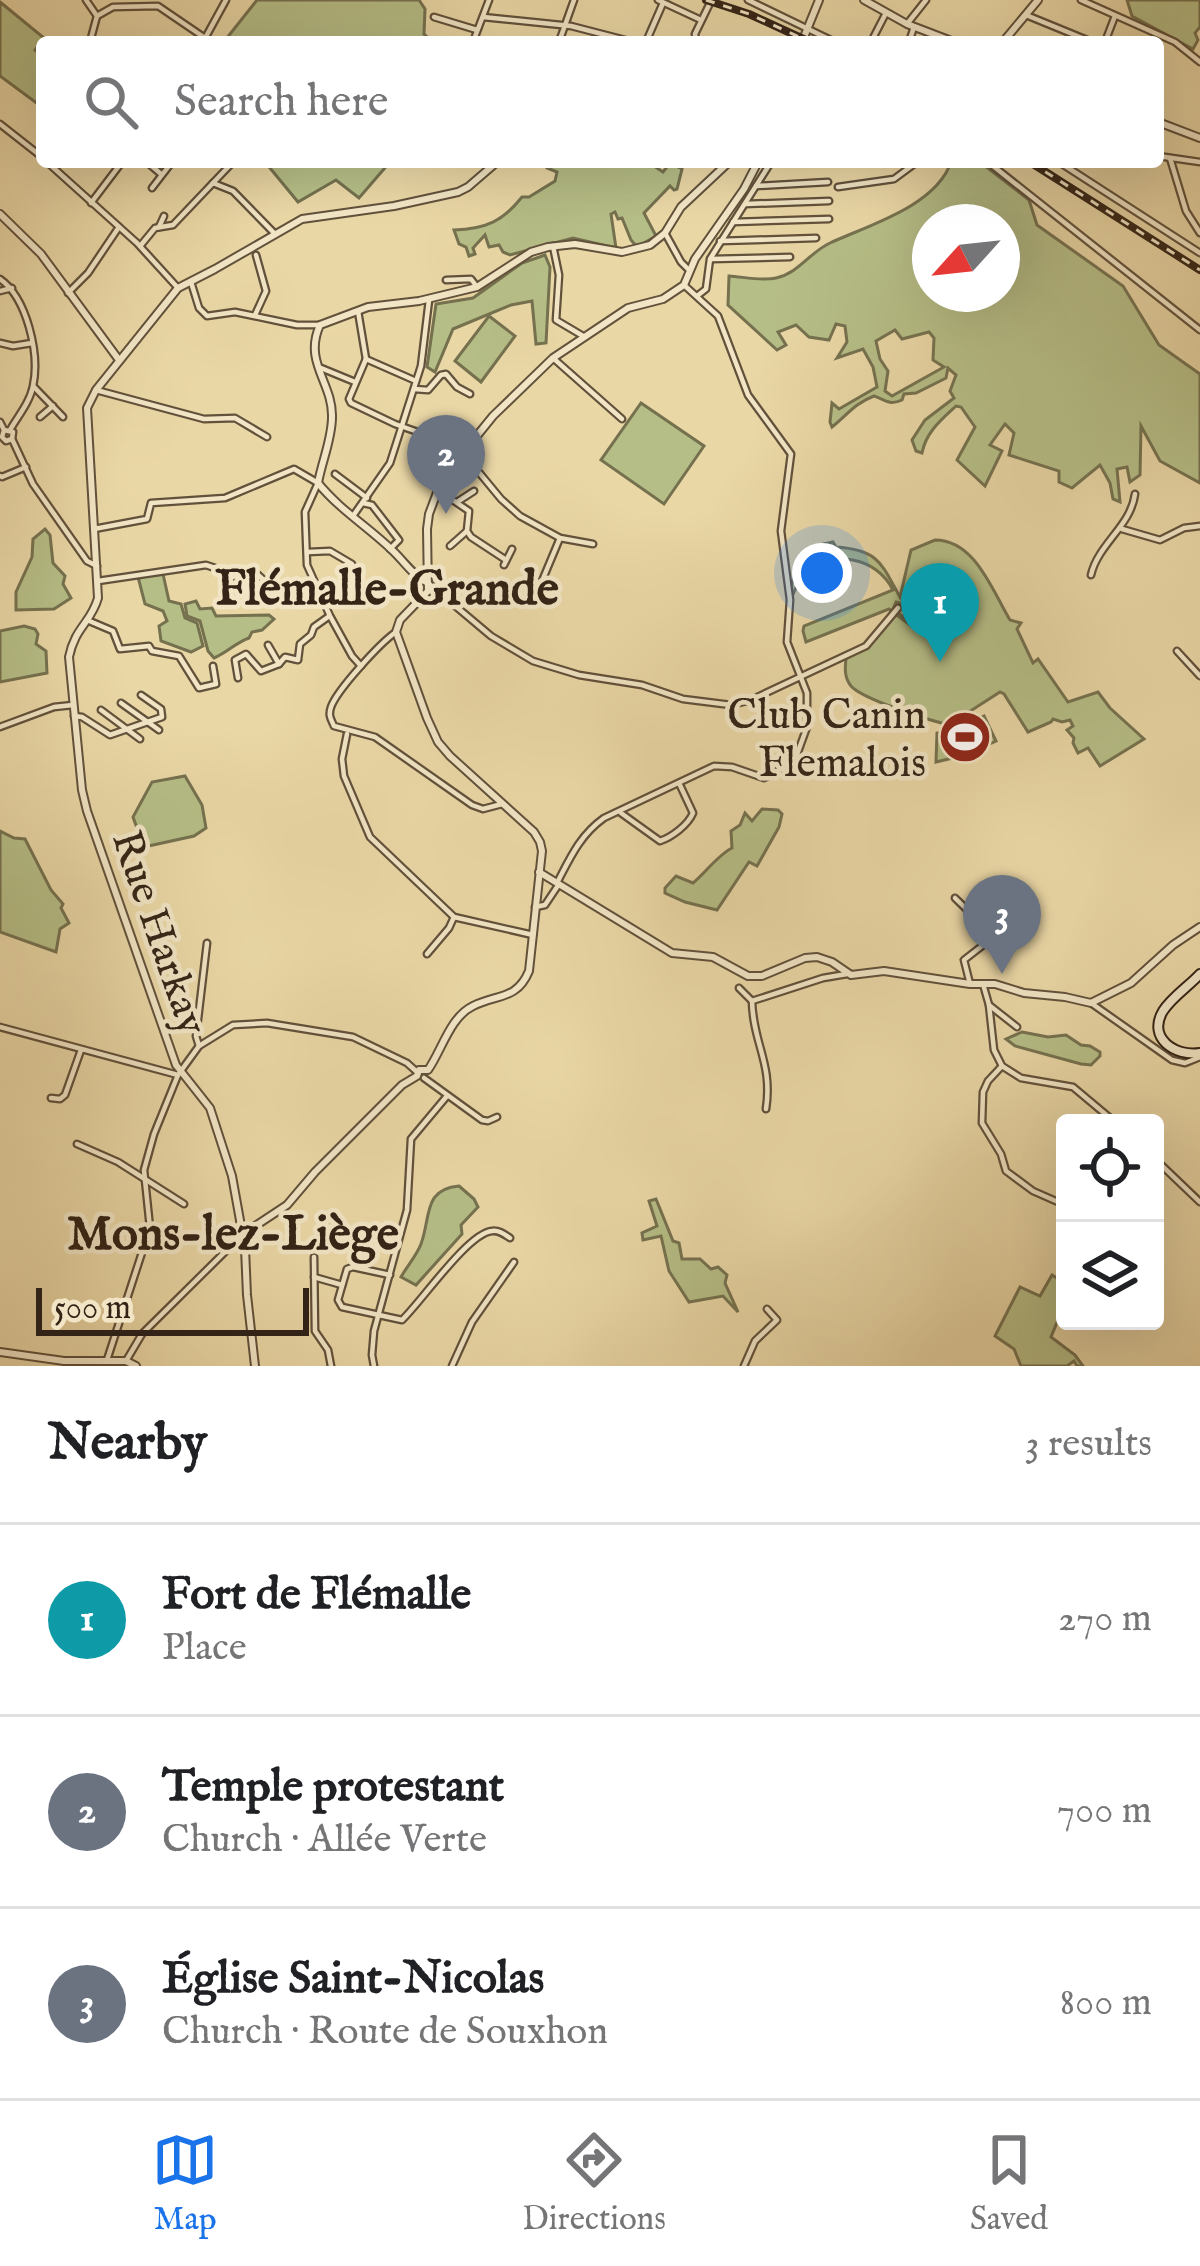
<!DOCTYPE html>
<html lang="en">
<head>
<meta charset="utf-8">
<style>
  :root { --surface:#fff; --page:#f6f6f6; --text:#202124; --muted:#757577; --line:#e0e0e0; --accent:#1a73e8 }
  body { margin:0; font-family:"IM FELL English",serif; background:var(--page); color:var(--text) }
  .controls { position:absolute; right:36px; bottom:36px; display:grid; overflow:hidden; border-radius:12px; box-shadow:0 12px 48px #0002 }
  .controls button { width:108px; height:108px; display:grid; place-items:center; padding:0; border:0; border-bottom:3px solid var(--line); background:var(--surface); color:var(--text); font:60px sans-serif }
  .compass { position:absolute; left:912px; top:204px; width:108px; height:108px; border-radius:50%; background:var(--surface); box-shadow:0 12px 48px #0002; rotate:243deg }
  .scale { position:absolute; left:36px; bottom:30px; width:273px; box-sizing:border-box; padding-left:12px; border:6px solid #342417; border-top:0; font-size:33px; line-height:42px; white-space:nowrap; color:#342417; -webkit-text-stroke:9px #f1e5c5; paint-order:stroke }
  .you { position:absolute; left:822px; top:573px; width:42px; height:42px; margin:-30px; border:9px solid #fff; border-radius:50%; background:#1a73e8; box-shadow:0 0 0 18px #1a73e833 }
  .badge { display:grid; place-items:center; width:78px; height:78px; border-radius:50%; background:var(--accent); color:#fff; font-size:39px; font-weight:700 }
  .pin { position:absolute; translate:-50% -99px; filter:drop-shadow(0 3px 6px #0008) }
  .pin::after { content:''; position:absolute; top:63px; width:42px; height:36px; background:inherit; clip-path:polygon(0 0,100% 0,50% 100%) }
  .list { margin:0; padding:0; list-style:none }
  h2 { display:flex; justify-content:space-between; align-items:center; height:156px; margin:0; padding:0 48px; font-size:51px }
  h2 small { font-size:39px; font-weight:400; color:var(--muted) }
  .list li { display:grid; grid-template-columns:78px 1fr auto; gap:36px; align-items:center; box-sizing:border-box; height:192px; padding:0 48px; border-top:3px solid var(--line) }
  .list b { display:block; font-size:45px; white-space:nowrap }
  .list p { margin:0; font-size:39px; white-space:nowrap; color:var(--muted) }
  .list em { font-size:39px; font-style:normal; color:var(--muted) }
  .icon { flex:none; width:66px; height:66px; fill:none; stroke:currentColor; stroke-width:2; stroke-linecap:round; stroke-linejoin:round }
  .map { position:relative; flex:none; width:1200px; height:1366px; overflow:hidden }
  .search { position:absolute; background:var(--surface); box-shadow:0 12px 48px #0002; left:36px; right:36px; top:36px; height:132px; display:flex; align-items:center; gap:30px; box-sizing:border-box; padding:0 42px; border-radius:12px; color:var(--muted); font-size:45px }
  .sheet { height:732px; background:var(--surface) }
  nav { display:flex; justify-content:space-around; align-items:center; box-sizing:border-box; height:168px; border-top:3px solid var(--line); background:var(--surface); font-size:33px; color:var(--muted) }
  nav a { display:grid; justify-items:center; gap:6px }
  nav .on { color:var(--accent) }
  .map>svg:first-child { display:block }
  .green { fill:#b6be87; stroke:#75714f; stroke-width:3; fill-rule:evenodd }
  .lines { fill:none; stroke-linecap:round; stroke-linejoin:round }
  .minor-casing { stroke:#62513b; stroke-width:9 }
  .tertiary-casing { stroke:#62513b; stroke-width:10 }
  .secondary-casing { stroke:#342417; stroke-width:12 }
  .minor { stroke:#f1e5c5; stroke-width:4.5 }
  .tertiary { stroke:#f1e5c5; stroke-width:6 }
  .secondary { stroke:#f1e5c5; stroke-width:8 }
  .rail-casing { stroke:#342417; stroke-width:8 }
  .rail { stroke:#f1e5c5; stroke-width:3; stroke-dasharray:9; stroke-linecap:butt }
  .labels { text-anchor:middle; stroke-width:9; stroke-linejoin:round; paint-order:stroke }
  .poi-label { font-size:42px; fill:#342417; stroke:#f1e5c5; text-anchor:end }
  .street-label { font-size:42px; fill:#342417; stroke:#f1e5c5 }
  .quarter-label { font-size:48px; font-weight:bold; fill:#342417; stroke:#f1e5c5 }
</style>
</head>
<body>
<div class="map">
<svg width="1200" height="1366" viewBox="0 0 1200 1366">
  <rect width="100%" height="100%" fill="#ead7a6"/>
  <filter id="stains"><feTurbulence type="fractalNoise" baseFrequency=".00167" numOctaves="4"/><feColorMatrix values="0 0 0 0 .2 0 0 0 0 .09 0 0 0 0 .02 0 0 0 .5 -.17"/></filter>
  <radialGradient id="worn" r=".72"><stop offset=".6" stop-color="#630" stop-opacity="0"/><stop offset="1" stop-color="#630" stop-opacity=".3"/></radialGradient>
  <g class="green">
    <polygon points="257,0 419,0 425,9 424,34 433,42 228,42 226,39"/>
    <polygon points="1127,0 1200,0 1200,27 1195,33 1198,40 1193,49 1132,16"/>
    <polygon points="0,2 44,38 35,50 42,56 38,66 42,69 42,107 0,76"/>
    <polygon points="265,162 390,162 359,198 336,180 298,202"/>
    <path d="M 547,162 L 648,162 L 663,172 L 670,163 L 682,169 L 677,189 L 674,190 L 670,186 L 644,213 L 656,236 L 637,247 L 631,240 L 622,218 L 618,219 L 615,212 L 611,214 L 616,248 L 573,238 L 510,255 L 503,252 L 499,245 L 489,247 L 485,235 L 473,248 L 475,254 L 469,256 L 466,247 L 459,244 L 454,230 C 486,229 503,221 522,197 L 529,197 L 555,181 L 557,172 L 547,168 Z"/>
    <path d="M 951,162 L 980,162 L 1029,200 L 1037,225 L 1123,286 L 1159,345 L 1200,374 L 1200,483 L 1160,461 L 1141,426 L 1140,475 L 1130,482 L 1127,467 L 1117,469 L 1120,502 L 1113,499 L 1110,483 L 1100,465 L 1072,488 L 1059,482 L 1059,471 L 1009,455 L 1014,433 L 1005,424 L 990,445 L 1002,451 L 985,486 L 957,460 L 975,427 L 961,407 L 956,406 C 941,420 926,432 922,453 L 916,451 L 912,440 L 925,420 L 954,398 L 950,391 L 956,375 L 948,368 L 946,378 L 916,393 L 904,394 L 902,400 C 889,406 886,400 874,396 C 855,403 847,415 832,427 L 830,422 L 832,403 L 839,409 L 877,387 L 873,367 L 863,349 L 837,358 L 847,342 L 845,326 L 836,324 L 829,340 L 809,337 L 796,325 L 778,332 L 786,345 L 777,350 L 728,305 L 729,276 C 744,277 762,281 776,278 C 799,273 810,252 830,243 C 869,225 936,206 951,162 ZM 1002,222 L 1002,294 L 930,294 L 930,222 ZM 895,330 L 902,339 L 929,332 L 934,338 L 933,360 L 944,367 L 892,396 L 885,391 L 888,371 L 880,359 L 876,341 Z"/>
    <polygon points="545,255 550,267 546,343 536,344 532,301 511,305 453,329 435,372 427,367 436,304 473,298 522,263"/>
    <polygon points="489,316 515,336 481,382 455,361"/>
    <polygon points="641,403 704,446 664,504 601,460"/>
    <polygon points="45,529 50,535 53,563 65,576 63,584 71,598 54,609 16,610 16,592 32,557 33,539"/>
    <path d="M 935,540 C 975,540 992,590 1010,620 L 1021,623 L 1017,629 L 1033,663 L 1038,659 L 1068,702 L 1098,692 L 1110,708 L 1144,739 L 1100,766 L 1088,748 L 1078,753 L 1073,743 L 1074,738 L 1067,730 L 1073,726 L 1070,720 L 1062,722 L 1053,719 L 1051,722 L 1028,732 L 1004,694 L 1000,692 L 958,719 L 945,724 C 926,719 862,699 851,686 C 844,677 845,668 846,658 L 866,646 L 894,613 L 917,630 L 917,627 L 898,613 L 900,603 L 896,602 L 892,611 L 889,609 L 806,642 L 803,631 L 804,626 L 893,590 C 877,557 831,548 804,575 C 797,582 795,592 790,600 C 788,565 813,570 823,544 L 833,542 L 836,547 C 879,550 881,563 900,597 L 911,550 Z"/>
    <polygon points="163,574 169,601 181,604 185,618 197,623 203,646 191,652 161,641 159,626 167,621 163,611 145,604 138,577"/>
    <path d="M 196,601 L 200,609 L 212,608 L 216,616 L 269,615 L 274,619 L 262,630 L 252,632 L 249,638 C 235,643 228,652 214,658 L 208,651 L 200,621 L 187,616 L 185,604 Z"/>
    <polygon points="24,626 35,629 38,634 36,644 46,651 47,673 0,682 0,631"/>
    <polygon points="984,716 996,741 965,755 936,762 937,733 954,731"/>
    <polygon points="185,776 202,805 206,828 194,836 144,847 133,817 152,782"/>
    <path d="M 762,809 L 778,810 L 782,814 L 779,827 L 757,866 L 749,862 L 717,910 L 685,902 L 665,893 L 665,888 L 676,876 L 693,883 C 706,872 718,855 732,848 L 731,831 L 740,825 L 745,813 L 752,821 Z"/>
    <polygon points="0,831 14,838 25,839 51,890 63,904 61,908 69,923 60,929 56,952 0,932"/>
    <polygon points="1022,1032 1048,1037 1066,1035 1081,1045 1090,1046 1100,1052 1100,1056 1091,1065 1081,1064 1015,1046 1006,1039"/>
    <path d="M 459,1186 L 474,1199 L 478,1207 L 461,1225 L 462,1234 L 416,1285 L 401,1277 C 407,1266 417,1255 421,1244 C 431,1217 423,1189 459,1186 Z"/>
    <polygon points="656,1199 673,1241 679,1243 682,1259 700,1259 711,1269 718,1267 727,1275 725,1283 738,1312 723,1296 689,1302 669,1271 661,1236 643,1240 642,1233 657,1226 649,1201"/>
    <polygon points="1052,1275 1065,1283 1065,1303 1051,1337 1075,1355 1083,1366 1077,1366 1074,1361 1067,1366 1021,1366 1014,1349 995,1336 1020,1287 1040,1296"/>
  </g>
  <g class="lines">
    <g class="minor-casing">
      <g id="minor">
        <polyline points="86,0 97,16 90,42"/>
        <polyline points="658,0 701,20"/>
        <polyline points="748,0 835,42"/>
        <polyline points="1081,0 1175,42 1200,62"/>
        <polyline points="1026,15 1092,42"/>
        <polyline points="97,16 113,7 158,6 205,38"/>
        <polyline points="434,17 477,30"/>
        <polyline points="483,17 571,26 633,42"/>
        <polyline points="907,24 926,0"/>
        <polyline points="203,42 226,0"/>
        <polyline points="473,42 489,0"/>
        <polyline points="559,42 574,0"/>
        <polyline points="646,42 663,3"/>
        <polyline points="696,42 695,34 710,3"/>
        <polyline points="871,42 886,13"/>
        <polyline points="909,42 914,27"/>
        <polyline points="1105,42 1115,16"/>
        <polyline points="0,124 42,157"/>
        <polyline points="1158,156 1200,162"/>
        <polyline points="1170,158 1186,211 1200,233"/>
        <polyline points="47,162 137,243 178,288"/>
        <polyline points="147,162 161,174"/>
        <polyline points="988,162 1200,330"/>
        <polyline points="1059,162 1200,253"/>
        <polyline points="213,183 233,191 275,234"/>
        <polyline points="756,186 828,182"/>
        <polyline points="838,187 894,179 917,162"/>
        <polyline points="152,188 172,162"/>
        <polyline points="91,203 122,162"/>
        <polyline points="745,204 829,201"/>
        <polyline points="733,222 829,219"/>
        <polyline points="159,227 164,216"/>
        <polyline points="665,233 681,262 690,271"/>
        <polyline points="720,241 816,238"/>
        <polyline points="141,245 155,228 173,225 232,163"/>
        <polyline points="553,246 559,275 556,320 583,336"/>
        <polyline points="712,259 790,257"/>
        <path d="M 0,279 C 27,298 40,354 33,386 C 30,402 18,416 10,430"/>
        <polyline points="446,280 471,279 477,287"/>
        <polyline points="191,282 199,308 207,316 235,312 297,325 320,325"/>
        <polyline points="0,291 12,288"/>
        <polyline points="68,293 88,273 119,227"/>
        <polyline points="697,296 706,289 710,259 771,162"/>
        <polyline points="358,311 366,359"/>
        <polyline points="255,315 266,291 256,255"/>
        <polyline points="0,343 13,346 32,343"/>
        <polyline points="553,358 622,419"/>
        <polyline points="366,359 349,399 351,403 395,424 432,437 463,453 501,499 520,516 560,538 593,544"/>
        <polyline points="366,359 416,381"/>
        <polyline points="321,368 355,382"/>
        <polyline points="34,387 63,417"/>
        <polyline points="414,389 428,390 441,375 446,374 457,387 470,394"/>
        <polyline points="96,390 204,419 235,418 267,437"/>
        <polyline points="40,417 53,406"/>
        <polyline points="0,422 4,430 2,437 6,441 12,439 13,432 4,430"/>
        <polyline points="12,439 33,484 87,561 97,566"/>
        <polyline points="335,474 367,498"/>
        <polyline points="0,476 2,477 26,467"/>
        <polyline points="438,490 469,511 467,531 471,537 506,560"/>
        <polyline points="457,502 474,491"/>
        <polyline points="363,503 372,505 399,540 390,549"/>
        <polyline points="353,516 390,463 421,366 429,300"/>
        <polyline points="94,529 147,519 151,503 225,498 294,469 318,483 305,512 307,565 330,616 352,656 361,666"/>
        <polyline points="1122,529 1160,540 1184,528 1200,526"/>
        <polyline points="450,546 467,531"/>
        <polyline points="308,552 330,551 352,564"/>
        <polyline points="504,565 512,549"/>
        <path d="M 1091,575 C 1098,544 1131,526 1135,494"/>
        <polyline points="98,581 206,565 215,568 225,578 256,573 266,582"/>
        <polyline points="428,583 491,636 533,661 579,675 642,685 683,699 731,705 751,700 866,646 898,608"/>
        <polyline points="543,586 542,581 560,538"/>
        <polyline points="87,620 113,631 120,649 149,646 152,651 179,656 199,688 216,684 213,666"/>
        <path d="M 396,632 C 380,643 337,690 331,707 C 328,716 331,719 334,726 L 375,737 L 472,805 L 483,809 L 502,804"/>
        <polyline points="268,645 279,664"/>
        <polyline points="1177,651 1200,676"/>
        <polyline points="238,678 235,660 246,654 261,671 279,664 285,657 298,660 300,644 311,635 314,627 328,617"/>
        <polyline points="121,703 159,730"/>
        <polyline points="101,710 140,739"/>
        <polyline points="74,716 82,717 110,735 162,717 161,709 141,695"/>
        <polyline points="0,727 54,707 73,705"/>
        <polyline points="347,734 342,759 344,776 370,837 454,917 533,935"/>
        <path d="M 621,813 L 660,841 C 672,837 688,825 693,813 L 679,783"/>
        <path d="M 557,883 C 570,858 580,835 604,818 L 714,766 L 732,767 L 764,778 L 788,766 L 795,760 L 807,727 L 807,693 L 787,642 L 790,600 L 781,531 L 791,454 L 748,395 L 718,316 L 684,285"/>
        <polyline points="955,898 992,934 991,939 964,960 970,984"/>
        <polyline points="535,907 545,905 559,884"/>
        <polyline points="427,954 449,928 454,917"/>
        <polyline points="983,984 989,1005 994,1050 1002,1066 1021,1078 1073,1087 1116,1123"/>
        <polyline points="739,988 752,1001"/>
        <polyline points="1091,1003 1172,1060 1185,1063 1200,1057"/>
        <polyline points="989,1005 1017,1027"/>
        <polyline points="0,1027 178,1075"/>
        <polyline points="199,1046 196,1036 207,943"/>
        <polyline points="1002,1066 988,1081 983,1092 982,1123 1001,1154 1006,1171 1033,1191 1058,1202"/>
        <polyline points="424,1078 482,1120 488,1121 497,1117"/>
        <polyline points="51,1098 60,1099 65,1095 81,1050"/>
        <path d="M 766,1109 C 773,1063 753,1044 752,1001 L 823,978 L 847,974"/>
        <polyline points="77,1144 118,1162 184,1204"/>
        <polyline points="1155,1159 1200,1202"/>
        <polyline points="314,1257 315,1331 328,1350 331,1366"/>
        <path d="M 390,1275 L 353,1267 L 347,1269 L 338,1300 L 342,1307 L 402,1320 C 422,1301 468,1233 492,1231 C 499,1230 504,1234 510,1238"/>
        <polyline points="314,1277 342,1285"/>
        <polyline points="107,1360 150,1228 144,1170 154,1134 178,1075 199,1046 233,1025 267,1023 353,1037 407,1063 417,1072"/>
        <polyline points="126,1361 142,1334 243,1234"/>
        <polyline points="374,1366 372,1355 374,1331 407,1210 411,1139 447,1096"/>
        <polyline points="452,1366 472,1322 514,1262"/>
        <polyline points="744,1366 755,1341 777,1320 767,1309"/>
      </g>
    </g>
    <g class="tertiary-casing">
      <g id="tertiary">
        <polyline points="864,0 907,24 954,42"/>
        <polyline points="802,42 819,0"/>
        <polyline points="1003,42 1038,0"/>
        <polyline points="1158,122 1200,138"/>
        <polyline points="0,214 41,254 119,360"/>
        <path d="M 428,583 C 413,576 404,561 392,550 C 368,527 339,509 318,483 C 322,461 332,439 332,417 C 333,383 303,362 320,325 L 368,307 L 419,301 L 477,287 L 531,252 L 548,247 L 575,244 L 622,252 L 650,245 L 665,233 L 681,207 L 729,162"/>
        <polyline points="539,872 672,953 713,957 748,976 762,976 805,958 817,957 832,962 851,975 884,971 970,984 995,984 1024,993 1065,997 1091,1003 1131,983 1173,945 1200,927"/>
        <path d="M 243,1234 L 287,1205 L 315,1172 L 402,1085 L 417,1076 L 419,1070 L 428,1070 C 442,1050 450,1017 473,1006 C 497,994 517,1000 529,971 L 542,851 L 540,842 L 534,832 L 450,756 L 438,742 L 427,718 L 396,632 L 400,620 L 428,591 L 427,529 L 429,514 L 438,490 L 463,453 L 493,416 L 553,358 L 628,308 L 663,299 L 684,285 L 695,259 L 744,189 L 758,162"/>
        <polyline points="0,1352 64,1361 126,1361 136,1366"/>
        <path d="M 255,1366 L 247,1295 L 245,1248 L 232,1176 L 210,1108 L 176,1065 L 87,811 L 82,790 L 69,657 C 75,627 91,623 98,598 L 87,408 L 96,390 L 178,288 L 215,269 L 302,219 L 394,206 L 458,192 L 468,187 L 497,162"/>
      </g>
    </g>
    <g class="secondary-casing">
      <path id="secondary" d="M 1200,974 C 1189,986 1172,997 1163,1011 C 1147,1038 1175,1057 1200,1053"/>
    </g>
    <use href="#minor" class="minor"/>
    <use href="#tertiary" class="tertiary"/>
    <use href="#secondary" class="secondary"/>
    <g class="rail-casing">
      <g id="rail">
        <polyline points="706,0 749,14 810,42"/>
        <polyline points="1030,162 1200,270"/>
      </g>
    </g>
    <use href="#rail" class="rail"/>
  </g>
  <defs>
    <g id="stadium-disc" transform="scale(2.7)"><circle r="9.5" fill="#8f2418" stroke="#f1e5c5"/><path d="M0-5a6.5 5 0 1 0 0 10a6.5 5 0 1 0 0-10ZM-3.5-1.8h7v3.6h-7Z" fill="#fff"/></g>
  </defs>
  <g fill-rule="evenodd">
    <use href="#stadium-disc" x="965" y="737"/>
  </g>
  <g class="labels">
    <g class="poi-label">
      <text x="926" y="728">Club Canin<tspan x="926" dy="48">Flemalois</tspan></text>
    </g>
    <g class="street-label">
      <text transform="translate(161 932) rotate(71)" y="15">Rue Harkay</text>
    </g>
    <g class="quarter-label">
      <text x="387" y="604">Flémalle-Grande</text>
      <text x="233" y="1249">Mons-lez-Liège</text>
    </g>
  </g>
  <rect width="100%" height="100%" filter="url(#stains)"/>
  <rect width="100%" height="100%" fill="url(#worn)"/>
</svg>
<div class="controls">
<button><svg class="icon" aria-label="locate" viewBox="0 0 24 24"><circle cx="12" cy="12" r="6"/><path d="M12 2v4M12 18v4M2 12h4M18 12h4"/></svg></button>
<button><svg class="icon" aria-label="layers" viewBox="0 0 24 24"><path d="M12 4l9 5-9 5-9-5zM3 14l9 5 9-5"/></svg></button>
</div>
<svg class="compass" viewBox="-18 -18 36 36"><path d="M0-13l5 13h-10z" fill="#e53935"/><path d="M0 13l5-13h-10z" fill="#757577"/></svg>
<div class="scale">500 m</div>
<div class="you"></div>
<div class="pin badge" style="left:940px;top:662px;background:#0f9aa8">1</div>
<div class="pin badge" style="left:446px;top:514px;background:#6b7280">2</div>
<div class="pin badge" style="left:1002px;top:974px;background:#6b7280">3</div>
<div class="search"><svg class="icon" aria-label="search" viewBox="0 0 24 24"><circle cx="10" cy="10" r="6"/><path d="M15 15l6 6"/></svg>Search here</div>
</div>
<section class="sheet">
<h2>Nearby<small>3 results</small></h2>
<ul class="list">
<li><span class="badge" style="background:#0f9aa8">1</span><div><b>Fort de Flémalle</b><p>Place</p></div><em>270 m</em></li>
<li><span class="badge" style="background:#6b7280">2</span><div><b>Temple protestant</b><p>Church · Allée Verte</p></div><em>700 m</em></li>
<li><span class="badge" style="background:#6b7280">3</span><div><b>Église Saint-Nicolas</b><p>Church · Route de Souxhon</p></div><em>800 m</em></li>
</ul>
</section>
<nav>
<a class="on"><svg class="icon" aria-label="map" viewBox="0 0 24 24"><path d="M3 6l6-2 6 2 6-2v14l-6 2-6-2-6 2zM9 4v14M15 6v14"/></svg>Map</a>
<a><svg class="icon" aria-label="directions" viewBox="0 0 24 24"><path d="M12 3l9 9-9 9-9-9zM9 14v-3h6M13 9l2 2-2 2"/></svg>Directions</a>
<a><svg class="icon" aria-label="saved" viewBox="0 0 24 24"><path d="M7 4h10v16l-5-4-5 4z"/></svg>Saved</a>
</nav>
</body>
</html>
